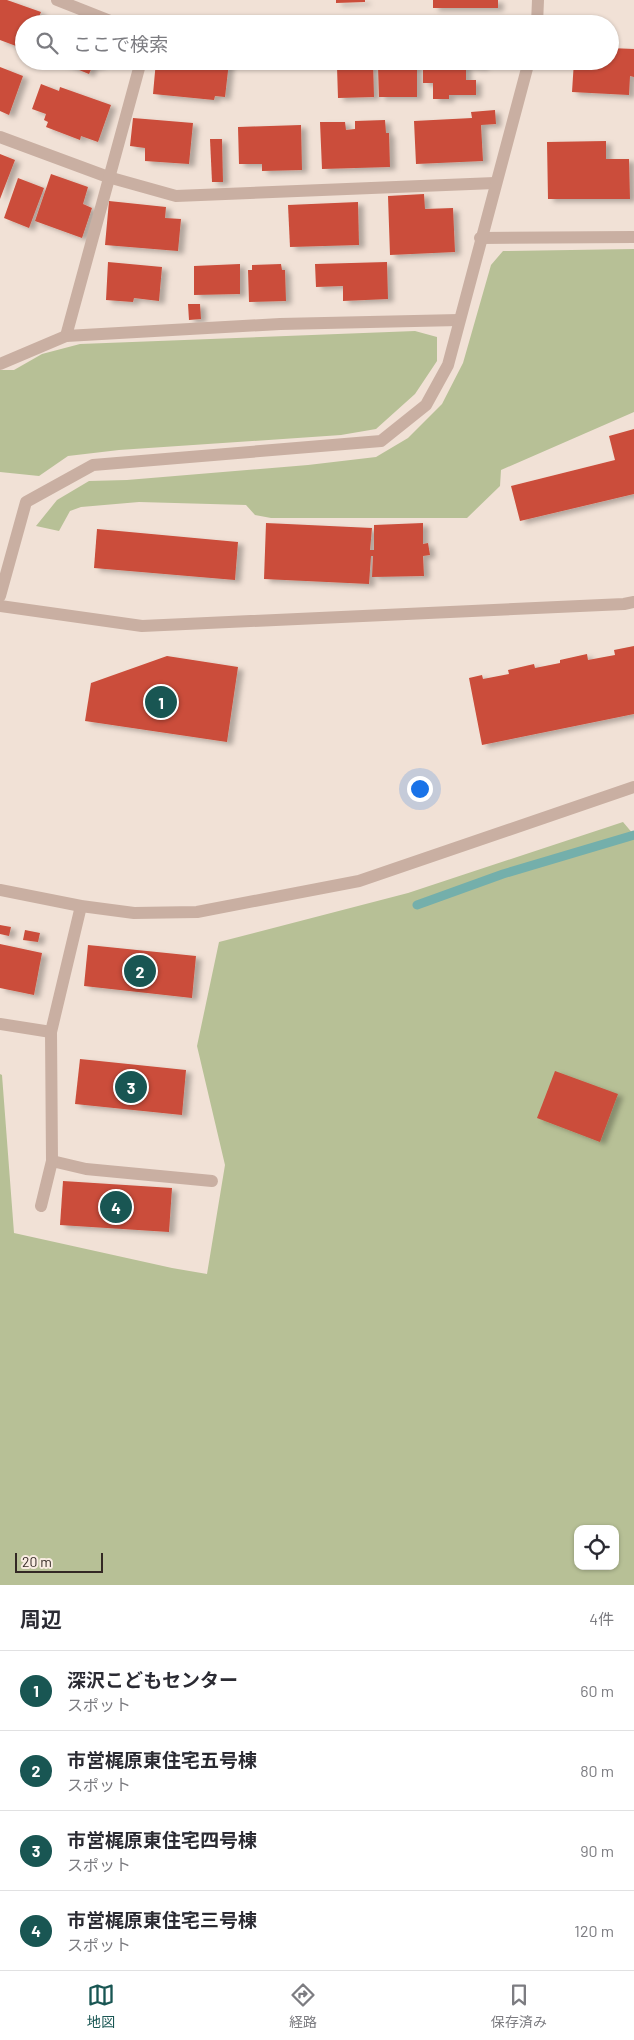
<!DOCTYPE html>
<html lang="ja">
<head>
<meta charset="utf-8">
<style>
  :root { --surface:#fff; --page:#f2f2f3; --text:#2b2b33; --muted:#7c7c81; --line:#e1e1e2; --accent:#195653 }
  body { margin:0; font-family:Barlow,"Noto Sans JP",sans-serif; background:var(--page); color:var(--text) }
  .controls { position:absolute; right:15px; bottom:15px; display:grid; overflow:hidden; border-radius:10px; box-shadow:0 1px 4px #0004 }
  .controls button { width:45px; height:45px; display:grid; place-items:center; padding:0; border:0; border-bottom:1px solid var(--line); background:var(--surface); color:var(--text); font:25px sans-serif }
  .scale { position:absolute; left:15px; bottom:12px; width:88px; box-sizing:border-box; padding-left:5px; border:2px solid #332824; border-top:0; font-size:14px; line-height:18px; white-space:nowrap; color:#332824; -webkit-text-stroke:4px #f9ece2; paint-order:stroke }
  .you { position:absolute; left:419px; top:788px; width:18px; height:18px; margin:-12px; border:4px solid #fff; border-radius:50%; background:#1a73e8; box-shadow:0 0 0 8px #1a73e833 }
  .badge { display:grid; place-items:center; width:32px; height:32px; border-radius:50%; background:var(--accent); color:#fff; font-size:16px; font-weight:700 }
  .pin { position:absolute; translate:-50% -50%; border:2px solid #fff; box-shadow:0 1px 5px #0006 }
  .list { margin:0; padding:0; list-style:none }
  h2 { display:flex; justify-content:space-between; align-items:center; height:65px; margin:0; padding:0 20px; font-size:21px }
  h2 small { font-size:16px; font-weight:400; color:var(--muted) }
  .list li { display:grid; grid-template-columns:32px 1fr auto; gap:15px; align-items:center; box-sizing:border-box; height:80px; padding:0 20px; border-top:1px solid var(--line) }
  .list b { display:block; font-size:19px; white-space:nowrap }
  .list p { margin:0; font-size:16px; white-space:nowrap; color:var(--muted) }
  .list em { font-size:16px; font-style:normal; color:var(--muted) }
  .icon { flex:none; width:28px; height:28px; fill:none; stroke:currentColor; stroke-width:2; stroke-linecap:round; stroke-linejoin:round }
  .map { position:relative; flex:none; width:634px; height:1585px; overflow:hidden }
  .search { position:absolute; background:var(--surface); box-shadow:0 1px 4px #0004; left:15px; right:15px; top:15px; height:55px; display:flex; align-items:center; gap:12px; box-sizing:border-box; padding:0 18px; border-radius:28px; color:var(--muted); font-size:19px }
  .sheet { height:385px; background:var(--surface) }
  nav { display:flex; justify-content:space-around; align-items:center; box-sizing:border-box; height:70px; border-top:1px solid var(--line); background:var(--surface); font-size:14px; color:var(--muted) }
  nav a { display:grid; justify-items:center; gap:2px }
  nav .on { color:var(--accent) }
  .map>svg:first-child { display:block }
  .green { fill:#b7c096; fill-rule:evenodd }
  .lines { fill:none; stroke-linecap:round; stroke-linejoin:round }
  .stream { stroke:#74afab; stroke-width:9 }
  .building { fill:#cb4d3a; filter:url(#shadow) }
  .minor { stroke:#c9afa2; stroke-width:12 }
  .tertiary { stroke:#c9afa2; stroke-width:12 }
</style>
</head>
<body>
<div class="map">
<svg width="634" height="1585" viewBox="0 0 634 1585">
  <defs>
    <filter id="shadow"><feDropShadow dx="5.5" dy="3" stdDeviation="2.5" flood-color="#0004"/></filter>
  </defs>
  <rect width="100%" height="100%" fill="#f1e1d6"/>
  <g class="green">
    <polygon points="634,249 634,412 501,470 500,486 467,518 271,518 255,515 246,505 139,502 81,507 70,511 59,531 36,526 57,500 89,481 127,480 308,465 376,457 408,438 442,404 463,363 491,265 503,251"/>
    <polygon points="415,331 437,337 437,361 415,394 376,429 341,435 119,450 68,456 39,476 0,472 0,370 14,370 42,354 80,344"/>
    <path d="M 623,822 L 634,835 L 634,1585 L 0,1585 L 0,1074 L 2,1075 L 14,1233 L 172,1268 L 207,1274 L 225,1165 L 197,1046 L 219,942 L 408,893 ZM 578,1529 L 615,1529 L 615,1566 L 578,1566 Z"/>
  </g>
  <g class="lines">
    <polyline class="stream" points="417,905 503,874 634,835"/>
  </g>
  <g class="building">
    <polygon points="0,0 7,0 41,12 36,24 24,24 24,49 0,40"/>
    <polygon points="336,0 365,0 365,2 336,3"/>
    <rect x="433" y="0" width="65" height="8"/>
    <polygon points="610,48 634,49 634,77 630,76 629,95 572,92 574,61 610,61"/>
    <polygon points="57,61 100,61 98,67 93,65 89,74"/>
    <polygon points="156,61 229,62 225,97 215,96 214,100 153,94"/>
    <polygon points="351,61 373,61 374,97 338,98 337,67 351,67"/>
    <polygon points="386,61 417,61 417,97 379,97 378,67 386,68"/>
    <polygon points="423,61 466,61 466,80 476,80 476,95 449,95 449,99 433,99 433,83 423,83"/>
    <polygon points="467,61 483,61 483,67 467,66"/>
    <polygon points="0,67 23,76 9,115 0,111"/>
    <polygon points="41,84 59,91 60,87 111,105 98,142 81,136 80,140 46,127 48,122 44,120 46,114 32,109"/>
    <polygon points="495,110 496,124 481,125 483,161 416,164 414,121 472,118 471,112"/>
    <polygon points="133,118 193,123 189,164 145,161 145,148 130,146"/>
    <polygon points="385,120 386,133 389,133 390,167 322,169 320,122 345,122 346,130 355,129 355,121"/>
    <polygon points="301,125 302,170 262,171 262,164 239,164 238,127"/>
    <polygon points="210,139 222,139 223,182 212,182"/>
    <polygon points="606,141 606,159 629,159 630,199 548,199 547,142"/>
    <polygon points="0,154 15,160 0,199"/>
    <polygon points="51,174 88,187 83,204 92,208 82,238 35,221"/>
    <polygon points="18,178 44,188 29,228 4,218"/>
    <polygon points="424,194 425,209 453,208 455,252 390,255 388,196"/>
    <polygon points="109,201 166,207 165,218 181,219 178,251 105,245"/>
    <polygon points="358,202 359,245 290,247 288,205"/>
    <polygon points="108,262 162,267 159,301 134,298 133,302 106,300"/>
    <polygon points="387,262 388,299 343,301 343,286 316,287 315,264"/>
    <polygon points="240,264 240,294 194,295 194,266"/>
    <polygon points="281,264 282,270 285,270 286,301 249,302 248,270 252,270 252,265"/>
    <polygon points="188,304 200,304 201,319 189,320"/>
    <polygon points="634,429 634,494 520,521 511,486 615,460 609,436"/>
    <polygon points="266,523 372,528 370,550 374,550 374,525 423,523 423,544 428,543 430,555 423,556 424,576 372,577 373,556 371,556 369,584 264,579"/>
    <polygon points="97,529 238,542 235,580 94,568"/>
    <polygon points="634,646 634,714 482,745 469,678 482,675 483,679 509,674 508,670 534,664 535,668 560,663 560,660 587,654 588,660 615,655 614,650"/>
    <polygon points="167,656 238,667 227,742 85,721 91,683"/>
    <polygon points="0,925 11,927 9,936 0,934"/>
    <polygon points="25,930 40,933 38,942 23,940"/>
    <polygon points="0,944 42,953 34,995 0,988"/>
    <polygon points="88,945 196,956 192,998 84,986"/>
    <polygon points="80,1059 186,1070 182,1115 75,1104"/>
    <polygon points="555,1071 618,1094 600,1142 537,1118"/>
    <polygon points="63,1181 172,1188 169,1232 60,1225"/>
  </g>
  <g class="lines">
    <g class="minor">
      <polyline points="57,0 118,24"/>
      <polyline points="0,137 108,177 176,196 495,183"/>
      <polyline points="480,238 634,237"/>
      <polyline points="66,336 141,61"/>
      <polyline points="0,364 66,336 280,324 459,320"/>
      <polyline points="0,606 142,626 624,604 634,602"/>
      <polyline points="0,1024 51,1032"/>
      <polyline points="52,1161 86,1169 212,1181"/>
      <polyline points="41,1206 52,1161 51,1032 81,906"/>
    </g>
    <g class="tertiary">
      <polyline points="537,24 538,0"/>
      <polyline points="0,596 26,502 93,465 381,441 426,405 448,365 529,61"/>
      <polyline points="0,890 81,906 134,913 197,912 359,881 634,787"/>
    </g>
  </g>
</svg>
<div class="controls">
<button><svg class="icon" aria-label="locate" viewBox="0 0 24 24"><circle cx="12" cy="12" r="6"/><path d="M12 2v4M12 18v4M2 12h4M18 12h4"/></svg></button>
</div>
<div class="scale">20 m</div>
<div class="you"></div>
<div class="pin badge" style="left:161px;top:702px">1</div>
<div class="pin badge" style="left:140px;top:971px">2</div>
<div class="pin badge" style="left:131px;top:1087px">3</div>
<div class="pin badge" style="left:116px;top:1207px">4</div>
<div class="search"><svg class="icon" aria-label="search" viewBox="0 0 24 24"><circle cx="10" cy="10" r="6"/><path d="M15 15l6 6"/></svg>ここで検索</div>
</div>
<section class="sheet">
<h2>周辺<small>4件</small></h2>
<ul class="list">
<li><span class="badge">1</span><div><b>深沢こどもセンター</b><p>スポット</p></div><em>60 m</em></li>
<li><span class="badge">2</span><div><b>市営梶原東住宅五号棟</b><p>スポット</p></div><em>80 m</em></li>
<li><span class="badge">3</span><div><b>市営梶原東住宅四号棟</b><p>スポット</p></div><em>90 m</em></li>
<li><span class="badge">4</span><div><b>市営梶原東住宅三号棟</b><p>スポット</p></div><em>120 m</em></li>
</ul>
</section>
<nav>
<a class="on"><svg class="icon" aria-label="map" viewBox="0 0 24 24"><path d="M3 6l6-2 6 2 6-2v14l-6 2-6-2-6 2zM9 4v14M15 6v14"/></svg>地図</a>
<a><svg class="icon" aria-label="directions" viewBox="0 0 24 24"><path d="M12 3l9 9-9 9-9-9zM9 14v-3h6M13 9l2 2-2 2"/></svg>経路</a>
<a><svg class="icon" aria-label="saved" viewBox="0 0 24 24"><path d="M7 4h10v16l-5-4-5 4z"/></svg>保存済み</a>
</nav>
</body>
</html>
